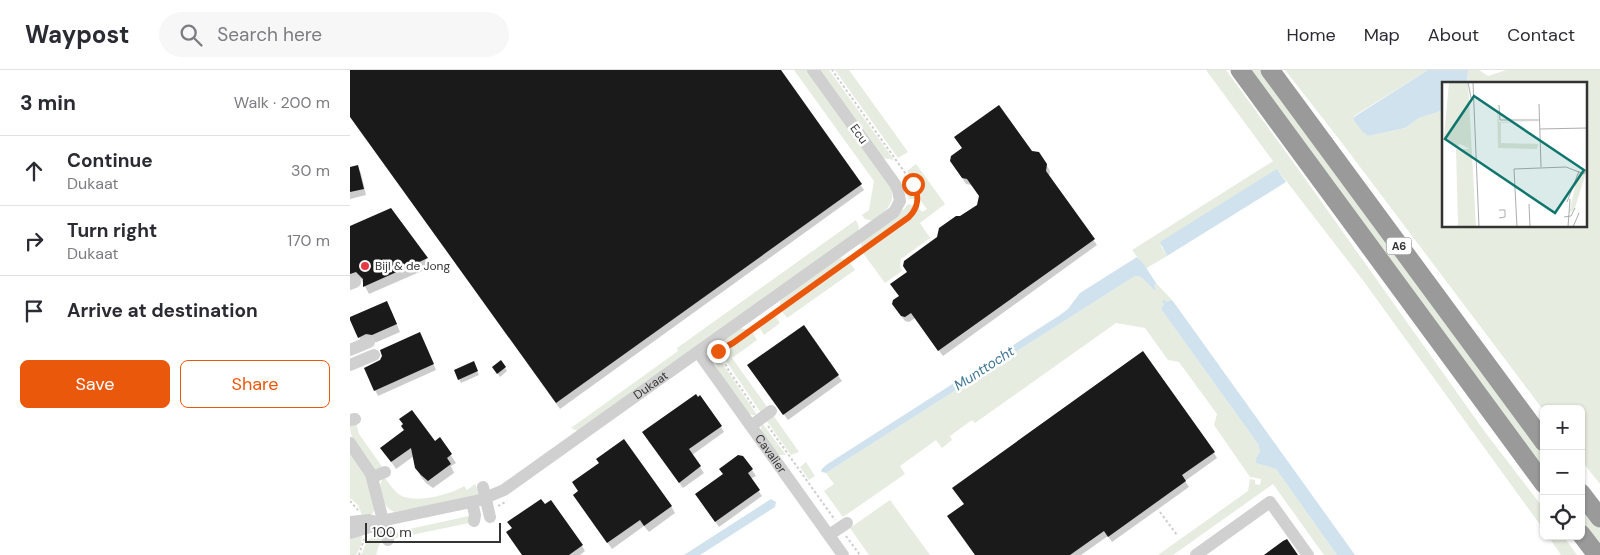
<!DOCTYPE html>
<html lang="en">
<head>
<meta charset="utf-8">
<style>
  :root { --surface:#fff; --page:#f7f7f7; --text:#2b2b33; --muted:#7c7c81; --line:#e1e1e2; --accent:#ea580c }
  body { margin:0; font-family:"DM Sans",sans-serif; background:var(--page); color:var(--text) }
  .controls { position:absolute; right:15px; bottom:15px; display:grid; overflow:hidden; border-radius:8px; box-shadow:0 1px 4px #0004 }
  .controls button { width:45px; height:45px; display:grid; place-items:center; padding:0; border:0; border-bottom:1px solid var(--line); background:var(--surface); color:var(--text); font:25px sans-serif }
  .scale { position:absolute; left:15px; bottom:12px; width:136px; box-sizing:border-box; padding-left:5px; border:2px solid #333; border-top:0; font-size:14px; line-height:18px; white-space:nowrap; color:#333; -webkit-text-stroke:4px #fff; paint-order:stroke }
  .stop { position:absolute; width:15px; height:15px; margin:-11px; border:4px solid #ea580c; border-radius:50%; background:#fff }
  .stop.end { background:#ea580c; border-color:#fff; box-shadow:0 1px 5px #0008 }
  .list { margin:0; padding:0; list-style:none }
  h2 { display:flex; justify-content:space-between; align-items:center; height:65px; margin:0; padding:0 20px; font-size:21px }
  h2 small { font-size:16px; font-weight:400; color:var(--muted) }
  .list li { display:grid; grid-template-columns:32px 1fr auto; gap:15px; align-items:center; box-sizing:border-box; height:70px; padding:0 20px; border-top:1px solid var(--line) }
  .list b { display:block; font-size:19px; white-space:nowrap }
  .list p { margin:0; font-size:16px; white-space:nowrap; color:var(--muted) }
  .list em { font-size:16px; font-style:normal; color:var(--muted) }
  .actions { display:flex; gap:10px; padding:15px 20px }
  .actions a { flex:1; padding:11px 0; border:1px solid var(--accent); border-radius:8px; text-align:center; font-size:18px; color:var(--accent) }
  .actions .main { background:var(--accent); color:#fff }
  .icon { flex:none; width:28px; height:28px; fill:none; stroke:currentColor; stroke-width:2; stroke-linecap:round; stroke-linejoin:round }
  .map { position:relative; flex:none; width:1250px; height:485px; overflow:hidden }
  header { display:flex; align-items:center; gap:30px; box-sizing:border-box; height:70px; padding:0 25px; background:var(--surface); border-bottom:1px solid var(--line) }
  header strong { font-size:24px }
  nav { display:flex; gap:28px; margin-inline-start:auto; font-size:18px }
  .search { width:350px; height:45px; background:var(--page); display:flex; align-items:center; gap:12px; box-sizing:border-box; padding:0 18px; border-radius:28px; color:var(--muted); font-size:19px }
  main { display:flex }
  aside { flex:1; background:var(--surface) }
  .map>svg:first-child { display:block }
  .green { fill:#e6ecdf }
  .water { fill:#cfe2ee }
  .shadow { fill:#0003 }
  .building { fill:#1a1a1a }
  .lines { fill:none; stroke-linecap:round; stroke-linejoin:round }
  .path { stroke:#cdcdcd; stroke-width:2; stroke-dasharray:2.5 2.5; stroke-linecap:butt }
  .minor { stroke:#d0d0d0; stroke-width:12 }
  .highway { stroke:#9a9a9a; stroke-width:19 }
  .route { stroke:#ea580c; stroke-width:6 }
  .poi-dot { fill:#e63946; stroke:#fff; stroke-width:2 }
  .labels { text-anchor:middle; stroke-width:5; stroke-linejoin:round; paint-order:stroke }
  .shield { fill:#fff; stroke:#707070; stroke-width:1 }
  .shield-label { font-size:11px; font-weight:bold; fill:#333 }
  .street-label { font-size:12px; fill:#333; stroke:#fff }
  .poi-label { font-size:12px; fill:#333; stroke:#fff; text-anchor:start }
  .water-label { font-size:14px; font-style:italic; fill:#3f7597; stroke:#fff }
  .inset-road { fill:none; stroke:#adadad; stroke-width:1 }
  .view { fill:#0f766e; fill-opacity:0.15; stroke:#0f766e; stroke-width:2.5 }
  .inset-edge { fill:none; stroke:#333; stroke-width:2.5 }
</style>
</head>
<body>
<header>
<strong>Waypost</strong>
<div class="search"><svg class="icon" aria-label="search" viewBox="0 0 24 24"><circle cx="10" cy="10" r="6"/><path d="M15 15l6 6"/></svg>Search here</div>
<nav><a>Home</a><a>Map</a><a>About</a><a>Contact</a></nav>
</header>
<main>
<aside>
<h2>3 min<small>Walk · 200 m</small></h2>
<ul class="list">
<li><svg class="icon" aria-label="ahead" viewBox="0 0 24 24"><path d="M12 20V5M6 11l6-6 6 6"/></svg><div><b>Continue</b><p>Dukaat</p></div><em>30 m</em></li>
<li><svg class="icon" aria-label="right" viewBox="0 0 24 24"><path d="M7 20v-9h11M14 6l5 5-5 5"/></svg><div><b>Turn right</b><p>Dukaat</p></div><em>170 m</em></li>
<li><svg class="icon" aria-label="arrive" viewBox="0 0 24 24"><path d="M6 21V4h12l-3 4 3 4H6"/></svg><div><b>Arrive at destination</b></div></li>
</ul>
<div class="actions"><a class="main">Save</a><a>Share</a></div>
</aside>
<div class="map">
<svg width="1250" height="485" viewBox="0 0 1250 485">
  <rect width="100%" height="100%" fill="#fff"/>
  <g class="green">
    <path d="M 444,0 L 457,0 L 542,120 C 544,136 534,142 523,151 L 515,149 L 512,145 L 519,140 L 524,111 Z"/>
    <polygon points="469,0 479,0 544,90 533,88"/>
    <polygon points="485,0 499,0 558,82 548,88"/>
    <path d="M 856,0 L 876,0 L 946,96 L 1135,362 L 1194,439 L 1194,460 L 1012,209 L 927,99 L 811,176 L 817,186 L 795,199 C 792,192 787,187 782,180 L 923,91 Z"/>
    <polygon points="897,0 912,0 1194,383 1194,403"/>
    <polygon points="935,0 1078,0 1004,46 1003,49 1018,66 1055,58 1069,48 1094,40 1094,156 1236,156 1236,14 1117,14 1118,0 1129,0 1138,6 1156,0 1250,0 1250,414 1231,390 1231,339 1194,339 1194,341 989,69"/>
    <polygon points="566,94 595,134 570,153 580,168 551,189 550,197 552,201 535,213 513,183 562,148 568,137 572,142 577,139 570,130 567,116 557,101"/>
    <polygon points="554,104 564,118 566,129 559,129 552,114"/>
    <polygon points="558,134 564,136 557,146 512,179 511,173 514,169 554,139"/>
    <polygon points="506,150 509,157 508,161 228,361 221,358 328,281 327,278"/>
    <polygon points="491,188 496,190 430,237 430,231 485,189"/>
    <polygon points="500,193 505,200 437,248 432,241"/>
    <polygon points="785,206 791,207 802,218 806,213 822,230 814,234 811,239 908,374 910,381 906,388 907,393 926,399 987,485 974,485 923,414 823,485 808,485 898,421 900,409 905,410 905,414 910,415 911,409 900,407 864,355 867,344 829,292 818,290 795,258 766,253 625,353 622,350 600,366 602,370 592,378 586,370 550,396 555,404 493,447 474,421 484,414 476,403"/>
    <polygon points="425,246 430,253 414,265 409,257"/>
    <polygon points="389,258 399,260 382,271 364,281 367,275"/>
    <polygon points="402,262 407,270 382,288 418,338 411,343 372,285 373,281"/>
    <polygon points="366,286 368,287 407,345 402,345 398,343 368,300 363,287"/>
    <polygon points="423,345 449,382 441,385 416,350"/>
    <path d="M 6,353 L 9,364 L 33,398 L 25,400 C 16,387 0,373 0,356 Z"/>
    <path d="M 412,353 L 436,385 L 428,385 C 422,376 407,364 412,353 Z"/>
    <polygon points="0,382 15,401 25,439 22,444 12,445 8,435 0,428"/>
    <polygon points="456,392 465,406 459,410 450,397"/>
    <path d="M 34,407 C 39,413 43,420 50,425 C 64,434 100,425 114,416 L 117,420 L 125,414 L 129,423 L 128,425 L 45,442 C 33,439 25,416 34,407 Z"/>
    <polygon points="540,430 580,485 519,485 500,458"/>
    <polygon points="1231,434 1250,459 1250,478 1231,453"/>
    <polygon points="119,446 119,453 42,469 41,463"/>
    <polygon points="12,465 11,476 6,485 0,485 0,469"/>
    <path d="M 32,465 L 34,471 L 30,472 L 26,485 L 11,485 C 18,471 15,468 32,465 Z"/>
    <polygon points="1198,466 1213,466 1227,485 1211,485"/>
  </g>
  <g class="water">
    <polygon points="1078,0 1118,0 1117,14 1094,14 1094,40 1069,48 1055,58 1018,66 1012,61 1003,49 1004,47"/>
    <polygon points="927,99 936,112 817,186 810,172"/>
    <polygon points="787,187 793,193 806,213 804,216 806,219 804,220 791,207 785,206 476,403 472,402 471,400 476,395 710,245 718,239 730,223"/>
    <polygon points="814,230 816,232 822,230 825,234 1005,485 987,485 926,399 906,393 906,388 910,381 908,374 811,239 814,234 812,231"/>
    <polygon points="421,429 426,432 425,437 350,485 334,485"/>
  </g>
  <g class="shadow">
    <polygon points="0,0 429,0 514,120 210,339 0,46"/>
    <polygon points="605,68 681,82 696,94 700,101 699,107 747,175 593,286 565,248 559,252 555,251 547,240 550,226 558,203 588,168 611,148 628,135 630,126 621,115 616,114 605,97 613,79"/>
    <polygon points="8,97 11,103 16,125 0,129 0,98"/>
    <polygon points="40,139 81,197 19,224 11,209 1,213 0,212 0,157"/>
    <polygon points="41,240 50,262 27,272 21,272 13,275 9,267"/>
    <polygon points="453,256 492,311 438,350 402,301"/>
    <polygon points="73,270 86,300 28,326 25,320"/>
    <polygon points="125,296 129,305 111,313 109,309"/>
    <polygon points="155,298 157,301 150,307 146,301"/>
    <polygon points="371,357 374,362 342,385 354,403 333,418 297,368"/>
    <polygon points="90,369 106,393 101,396 104,403 83,418 76,413 71,407 66,398 64,386 46,399 32,378 84,373"/>
    <polygon points="864,383 867,388 835,411 839,417 762,472 758,466 731,485 625,485 615,435 607,424"/>
    <polygon points="393,387 406,406 400,409 412,426 369,457 350,430"/>
    <polygon points="229,432 321,436 325,443 299,462 294,456 262,479"/>
    <polygon points="232,476 235,481 230,485 173,485"/>
  </g>
  <g class="building">
    <polygon points="0,0 431,0 512,114 206,333 0,47"/>
    <polygon points="649,35 682,81 689,82 697,94 696,101 745,169 588,281 561,243 555,247 551,246 542,234 543,230 549,226 540,214 557,202 553,196 554,191 587,167 589,158 606,146 610,146 627,135 629,126 617,109 612,108 600,91 601,86 612,78 604,67"/>
    <polygon points="8,95 14,119 0,122 0,97"/>
    <polygon points="41,138 78,188 13,217 13,209 6,202 0,204 0,156"/>
    <polygon points="37,231 47,254 22,265 16,264 8,268 0,250 0,247"/>
    <polygon points="454,255 489,305 433,345 397,295"/>
    <polygon points="70,262 84,294 24,321 14,298 30,290 32,286 30,280"/>
    <polygon points="793,281 865,382 832,405 836,411 758,467 754,461 720,485 625,485 597,446 614,434 602,418"/>
    <polygon points="151,290 156,297 147,304 142,297"/>
    <polygon points="124,291 128,301 108,310 104,300"/>
    <polygon points="346,324 348,327 350,325 372,356 339,379 351,396 329,413 292,362"/>
    <polygon points="62,340 85,371 90,367 102,384 97,388 101,394 78,411 71,405 65,398 61,378 41,392 30,378 54,360 51,356 53,354 49,349"/>
    <polygon points="274,369 322,436 294,456 290,450 257,473 223,425 228,421 222,412 249,393 246,389"/>
    <polygon points="388,385 393,386 403,399 398,403 410,420 365,452 345,424 373,404 369,399"/>
    <polygon points="191,429 195,434 201,430 233,475 219,485 172,485 156,462 162,458 157,452"/>
    <polygon points="937,469 948,485 914,485 933,471"/>
  </g>
  <g class="lines">
    <g class="path">
      <path d="M 371,280 L 383,273 L 555,151 C 567,142 572,128 563,114 L 482,0"/>
      <polyline points="368,281 379,301 406,340"/>
      <polyline points="418,356 485,450"/>
      <polyline points="0,431 8,440"/>
      <polyline points="148,436 157,431"/>
      <polyline points="810,442 827,465"/>
      <polyline points="496,466 510,485"/>
      <polyline points="9,485 14,469"/>
    </g>
    <g class="minor">
      <polyline points="0,214 5,212"/>
      <polyline points="0,280 19,272"/>
      <path id="s1" d="M 348,282 L 493,485"/>
      <polyline points="0,295 24,285"/>
      <polyline points="0,350 5,349"/>
      <polyline points="401,356 421,341"/>
      <polyline points="0,373 21,404 38,470"/>
      <polyline points="23,407 35,402"/>
      <polyline points="133,417 140,447"/>
      <polyline points="122,432 125,445 124,451"/>
      <path id="s2" d="M 0,452 L 19,450 L 26,452 L 50,447 L 130,430 L 154,420 L 544,142 L 550,131 L 548,120 L 545,114 L 463,0"/>
      <polyline points="0,463 20,457 26,452"/>
      <polyline points="479,465 497,453"/>
      <polyline points="846,485 920,432 958,485"/>
    </g>
    <g class="highway">
      <polyline points="890,0 1194,414"/>
      <polyline points="920,0 1194,372"/>
      <polyline points="1231,423 1250,448"/>
      <polyline points="1231,464 1247,485"/>
    </g>
  </g>
  <g class="lines">
    <path class="route" d="M 368,281 L 383,273 L 559,147 C 568,138 570,126 563,114"/>
  </g>
  <circle class="poi-dot" cx="15" cy="196" r="5"/>
  <g class="labels">
    <rect class="shield" x="1036.5" y="167.5" width="25" height="17" rx="4"/>
    <g class="shield-label">
      <text x="1049" y="180">A6</text>
    </g>
    <g class="street-label">
      <text transform="translate(509 64) rotate(54)" y="4">Ecu</text>
      <text dy="4" stroke="none"><textPath href="#s2" startOffset="339">Dukaat</textPath></text>
      <text dy="4" stroke="none"><textPath href="#s1" startOffset="125">Cavalier</textPath></text>
    </g>
    <g class="poi-label">
      <text x="25" y="200">Bijl &amp; de Jong</text>
    </g>
    <g class="water-label">
      <text transform="translate(634 298) rotate(-33)" y="5">Munttocht</text>
    </g>
  </g>
  <g transform="translate(1092 12)">
    <rect width="145" height="145" fill="#fff"/>
    <path d="M 7,0 L 26,0 L 34,145 L 16,145 L 14,67 L 28,67 L 18,62 L 14,65 L 2,56 ZM 55,22 L 57,40 L 96,39 L 59,41 L 59,61 L 96,62 L 95,67 L 56,66 ZM 145,87 L 133,126 L 127,132 L 136,91 L 141,92 Z" fill="#e6ecdf"/>
    <path class="inset-road" d="M 26,0 L 29,16M 31,0 L 37,145M 97,22 L 99,85M 57,23 L 58,38 L 98,38M 98,47 L 145,46M 125,120 L 137,89M 87,122 L 88,145M 57,128 L 63,128 L 63,135 L 57,136M 122,135 L 129,134 L 133,126M 75,145 L 72,87 L 124,85 L 142,92 L 145,86M 126,145 L 128,117M 131,145 L 137,131"/>
    <path class="view" d="M 32,14 L 142,88 L 113,131 L 3,57 Z"/>
    <rect width="145" height="145" class="inset-edge"/>
  </g>
</svg>
<div class="controls">
<button>+</button>
<button>−</button>
<button><svg class="icon" aria-label="locate" viewBox="0 0 24 24"><circle cx="12" cy="12" r="6"/><path d="M12 2v4M12 18v4M2 12h4M18 12h4"/></svg></button>
</div>
<div class="scale">100 m</div>
<div class="stop" style="left:563px;top:114px"></div>
<div class="stop end" style="left:368px;top:281px"></div>
</div>
</main>
</body>
</html>
